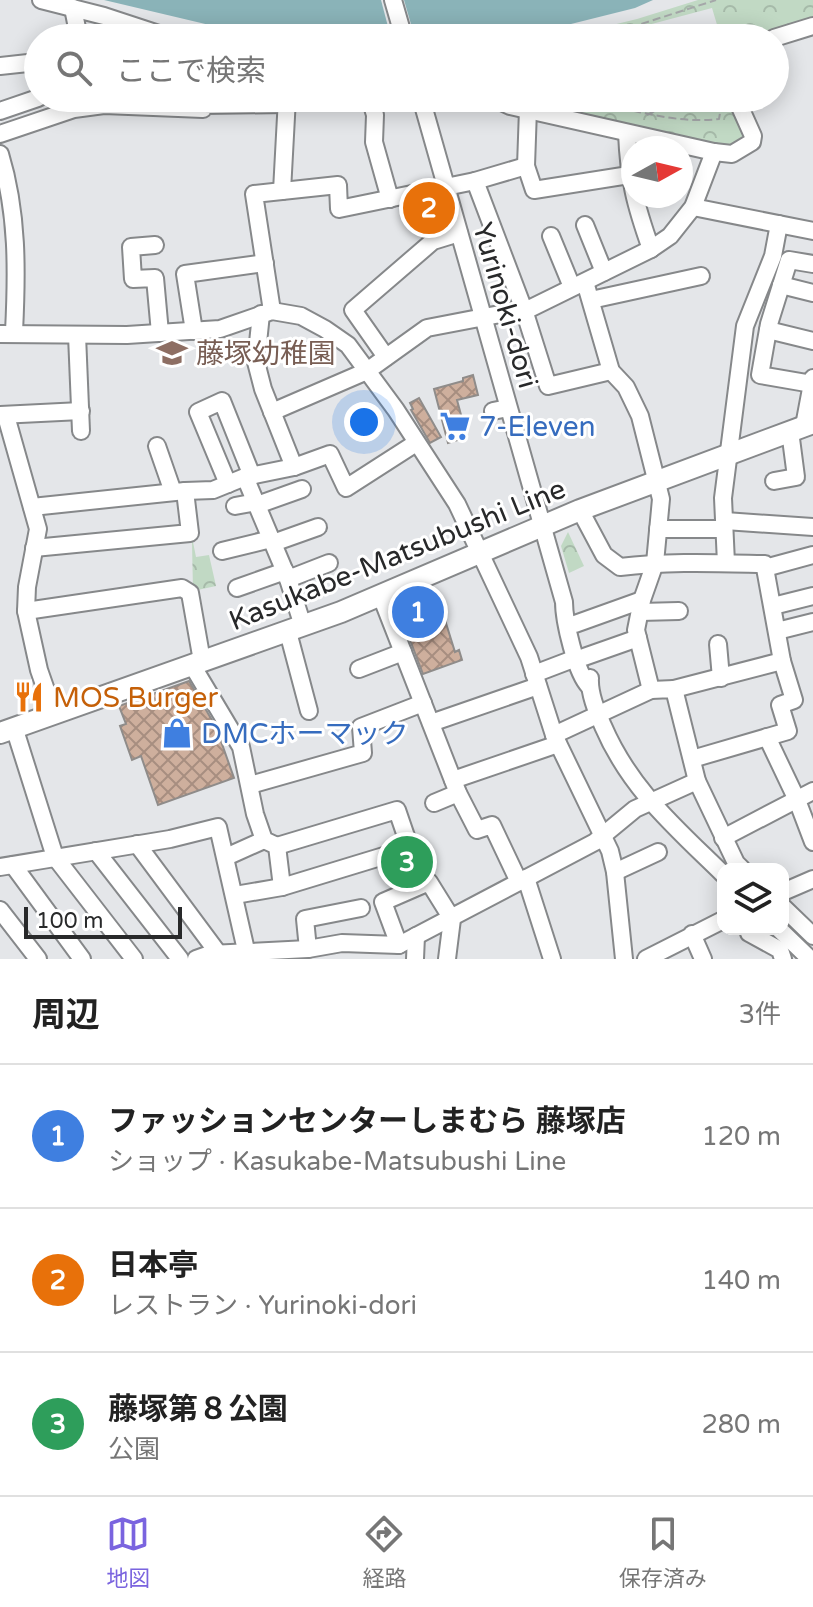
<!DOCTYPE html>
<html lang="ja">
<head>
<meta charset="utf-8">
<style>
  :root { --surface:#fff; --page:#f6f6f6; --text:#222; --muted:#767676; --line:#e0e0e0; --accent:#7a64df }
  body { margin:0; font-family:"Varela Round","Noto Sans JP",sans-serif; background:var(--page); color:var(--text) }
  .controls { position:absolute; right:24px; bottom:24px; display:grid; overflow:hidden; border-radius:16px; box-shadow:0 4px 20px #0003 }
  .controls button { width:72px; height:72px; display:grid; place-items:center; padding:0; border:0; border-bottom:2px solid var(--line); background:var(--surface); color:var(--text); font:40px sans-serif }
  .compass { position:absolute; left:621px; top:136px; width:72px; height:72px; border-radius:50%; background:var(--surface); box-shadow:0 4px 20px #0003; rotate:82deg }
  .scale { position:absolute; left:24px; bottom:20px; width:158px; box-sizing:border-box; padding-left:8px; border:4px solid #28292a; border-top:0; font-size:22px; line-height:28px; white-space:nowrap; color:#28292a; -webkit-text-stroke:6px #fff; paint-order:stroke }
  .you { position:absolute; left:364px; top:422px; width:28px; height:28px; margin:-20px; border:6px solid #fff; border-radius:50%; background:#1a73e8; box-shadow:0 0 0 12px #1a73e833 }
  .badge { display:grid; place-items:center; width:52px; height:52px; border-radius:50%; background:var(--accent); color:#fff; font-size:26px; font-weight:700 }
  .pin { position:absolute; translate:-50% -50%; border:4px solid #fff; box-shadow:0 2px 8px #0006 }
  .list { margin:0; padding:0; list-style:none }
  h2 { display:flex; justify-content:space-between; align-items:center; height:104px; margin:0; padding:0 32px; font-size:34px }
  h2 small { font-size:26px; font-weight:400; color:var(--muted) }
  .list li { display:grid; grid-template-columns:52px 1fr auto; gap:24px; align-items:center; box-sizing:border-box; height:144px; padding:0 32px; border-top:2px solid var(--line) }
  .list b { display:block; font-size:30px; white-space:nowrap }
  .list p { margin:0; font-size:26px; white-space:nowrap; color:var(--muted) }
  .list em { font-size:26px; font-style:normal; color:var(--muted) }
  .icon { flex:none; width:44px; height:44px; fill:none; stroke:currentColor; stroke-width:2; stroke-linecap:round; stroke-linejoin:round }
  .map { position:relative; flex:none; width:813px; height:959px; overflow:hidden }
  .search { position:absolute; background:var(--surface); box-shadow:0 4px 20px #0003; left:24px; right:24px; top:24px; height:88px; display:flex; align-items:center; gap:20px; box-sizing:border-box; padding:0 28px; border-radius:44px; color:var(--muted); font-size:30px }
  .sheet { height:536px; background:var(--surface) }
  nav { display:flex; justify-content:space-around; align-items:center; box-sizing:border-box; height:112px; border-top:2px solid var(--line); background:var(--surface); font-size:22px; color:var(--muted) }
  nav a { display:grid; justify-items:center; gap:4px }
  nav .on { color:var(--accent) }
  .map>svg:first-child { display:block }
  .park { fill:url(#park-crowns) }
  .water { fill:#8ab3b8 }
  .pier { fill:#e4e6e9 }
  .building { fill:url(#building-cross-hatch); stroke:#8f8c8a; stroke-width:2 }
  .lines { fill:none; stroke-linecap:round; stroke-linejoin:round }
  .minor-casing { stroke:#86888a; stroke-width:20 }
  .major-casing { stroke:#86888a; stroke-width:24 }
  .path { stroke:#a5a7a9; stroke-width:2; stroke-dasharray:8 4; stroke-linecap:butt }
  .minor { stroke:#fff; stroke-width:16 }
  .major { stroke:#fff; stroke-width:20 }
  .labels { text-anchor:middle; stroke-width:6; stroke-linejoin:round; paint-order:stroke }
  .street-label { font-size:28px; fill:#28292a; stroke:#fff }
  .education-label { font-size:28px; fill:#785e54; stroke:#fff; text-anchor:start }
  .shop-label { font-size:28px; fill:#366cbe; stroke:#fff; text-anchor:start }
  .food-label { font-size:28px; fill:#c56008; stroke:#fff; text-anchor:start }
</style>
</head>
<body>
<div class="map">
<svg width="813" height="959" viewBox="0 0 813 959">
  <defs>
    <pattern id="park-crowns" width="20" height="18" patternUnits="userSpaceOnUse" patternTransform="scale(2)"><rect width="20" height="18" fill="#c1d9c4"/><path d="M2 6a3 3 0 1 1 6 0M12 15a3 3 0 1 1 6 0" fill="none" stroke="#a6baa9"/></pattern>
    <pattern id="building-cross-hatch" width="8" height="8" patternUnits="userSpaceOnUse" patternTransform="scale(2)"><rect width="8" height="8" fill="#ceaf9d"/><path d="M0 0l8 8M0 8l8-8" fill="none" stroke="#a78e80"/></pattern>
  </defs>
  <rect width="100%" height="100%" fill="#e4e6e9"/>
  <g class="park">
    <polygon points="698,0 813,0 813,23 765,38 721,38 712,8 599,38 559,38 637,19"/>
    <polygon points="500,98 732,98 750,137 732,150"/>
    <polygon points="568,532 584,566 569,573 561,546"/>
    <polygon points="188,537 192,537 196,557 209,555 216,586 193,591 192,543"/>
    <polygon points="418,851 422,863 395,874 391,860"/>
  </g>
  <polygon class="water" points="104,0 653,0 635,8 515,38 265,38"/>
  <polygon class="pier" points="381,0 404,0 415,38 391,38"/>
  <g class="building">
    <polygon points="435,200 439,214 423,218 419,204"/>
    <polygon points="473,375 478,395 457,400 467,437 448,443 434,389 463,381 463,378"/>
    <polygon points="419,398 441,437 430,443 411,410 413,409 410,403"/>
    <polygon points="436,602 440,604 455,652 459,650 462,660 423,674 402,619 409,616 410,612"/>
    <polygon points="189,681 216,727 234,778 158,805 141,756 132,760 120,726 126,724 119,706"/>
  </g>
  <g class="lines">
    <g class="minor-casing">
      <g id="minor">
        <polyline points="41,0 104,16 171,38"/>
        <polyline points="393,0 404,38"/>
        <polyline points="73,8 79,38"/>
        <polyline points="774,38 813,26"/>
        <polyline points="0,66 28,63"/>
        <polyline points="370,98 375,115 374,142 390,199"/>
        <path d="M 421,98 L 564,602 C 564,621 576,673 589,686"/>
        <polyline points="493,98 510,106 714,152 732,154 752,142 753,136 736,98"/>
        <polyline points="528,109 526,166 534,190 629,175"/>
        <polyline points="0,111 38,98"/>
        <path d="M 627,133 C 629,180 635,204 651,249"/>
        <polyline points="0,134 74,109 104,105 203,109 203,105 287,104"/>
        <path d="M 0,154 C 18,213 17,272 14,332"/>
        <polyline points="475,181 524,310 548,386 611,371"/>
        <polyline points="282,191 287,98"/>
        <polyline points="693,207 813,231"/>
        <polyline points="585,225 604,272"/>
        <polyline points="551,236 572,287"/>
        <polyline points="155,245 131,247 133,279 155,278 160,333"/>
        <polyline points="585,282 611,371 626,387 640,416 661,499 655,563 642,600 636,630 651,690"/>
        <polyline points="781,285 813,293"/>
        <polyline points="591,300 701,276"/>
        <polyline points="272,311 254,194 338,185 339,209 475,181 526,166"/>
        <polyline points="261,314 256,362 263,389 294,467"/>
        <polyline points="768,330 813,341"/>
        <polyline points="194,331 185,274 265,263"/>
        <polyline points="0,334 127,335 220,329 272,311 301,316 325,329 348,345 396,410 457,504 529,657 554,735 610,851 615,872 624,959"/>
        <polyline points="77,335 81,431"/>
        <polyline points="386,357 353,310 433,241 459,233"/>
        <polyline points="812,384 760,375 769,324 789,260 813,264"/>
        <polyline points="493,411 508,408"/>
        <polyline points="272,412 367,371 427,328 531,308 651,249 670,236 693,207 714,152"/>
        <polyline points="0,415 81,411"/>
        <polyline points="6,416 38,529 27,587 26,611 39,670 54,713"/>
        <polyline points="804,426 813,378"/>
        <polyline points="157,446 173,492"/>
        <polyline points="245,477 288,579 303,626"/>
        <polyline points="774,481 796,477 790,431"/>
        <polyline points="228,484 198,412 222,401 252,476"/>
        <polyline points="257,505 302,489"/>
        <polyline points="235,506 256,502"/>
        <polyline points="32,507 185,491 213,490 245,477 294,467 330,454 346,488 416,443"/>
        <path d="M 580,510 L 604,555 L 620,567 C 668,561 716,563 765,564 L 765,568 L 813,555"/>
        <polyline points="725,521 813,527"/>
        <polyline points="658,529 724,529"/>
        <polyline points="273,543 318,527"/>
        <polyline points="34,548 190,533 185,491"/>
        <polyline points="222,551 271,539"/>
        <polyline points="726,563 723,498 745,326 773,256 779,224"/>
        <polyline points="288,579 329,563"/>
        <polyline points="237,588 285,571"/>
        <polyline points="381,596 458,793 477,830 492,825 519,882"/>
        <polyline points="773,606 813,596"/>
        <polyline points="26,611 182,588 190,593 202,661"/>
        <polyline points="640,612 679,611"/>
        <polyline points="575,624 642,600"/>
        <polyline points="777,631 813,622"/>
        <polyline points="288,632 309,711"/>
        <polyline points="718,644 721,678"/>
        <polyline points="584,657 638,638"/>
        <polyline points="192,665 241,747 255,814 264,840 277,846 282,887"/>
        <polyline points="359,669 403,652"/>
        <polyline points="534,674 576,658"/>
        <path d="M 590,678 C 589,694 597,712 603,726 C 630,789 675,827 723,874"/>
        <polyline points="674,689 782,661 765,568"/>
        <polyline points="431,723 538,686"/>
        <polyline points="14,727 55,857 134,959"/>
        <polyline points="554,735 651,690 674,689 697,781 736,863 742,869"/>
        <polyline points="767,737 797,800 813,842"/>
        <polyline points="692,759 788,731 780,705 794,700 782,661"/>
        <polyline points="453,780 558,744"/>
        <polyline points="250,785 363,753 361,727 423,703"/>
        <polyline points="434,803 458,793"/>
        <polyline points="723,838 813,791"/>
        <polyline points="137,844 218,953"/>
        <polyline points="96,851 180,959"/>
        <polyline points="226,857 264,840"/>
        <polyline points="13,865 82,959"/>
        <polyline points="0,867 170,839 218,827 248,959"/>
        <polyline points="615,872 658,852"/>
        <polyline points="526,878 552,959"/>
        <polyline points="783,892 813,879"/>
        <polyline points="235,895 282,887 410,848 397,810 277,846"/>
        <polyline points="783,907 813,936"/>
        <polyline points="0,910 38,959"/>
        <polyline points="748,929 749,933 780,950 783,959"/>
        <polyline points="779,929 810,959"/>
        <polyline points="692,934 703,959"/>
        <polyline points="399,945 383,902 429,882 452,919 447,959"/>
        <polyline points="308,949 305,919 361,908"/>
        <polyline points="196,959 210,954 308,949 342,943 399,945 595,842 635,809 697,781"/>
        <polyline points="415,959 416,936"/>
        <polyline points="646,959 723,920"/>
      </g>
    </g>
    <g class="major-casing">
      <polyline id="major" points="0,733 341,612 580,510 813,423"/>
    </g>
    <g class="path">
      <polyline points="583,38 641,24 716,0"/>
      <polyline points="743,38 764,29"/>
      <path d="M 550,100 C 608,97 660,126 719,119 L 721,107 L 711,98"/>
      <polyline points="647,115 679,98"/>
    </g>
    <use href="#minor" class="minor"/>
    <use href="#major" class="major"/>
  </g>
  <defs>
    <g id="school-bare" transform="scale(2.4)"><path d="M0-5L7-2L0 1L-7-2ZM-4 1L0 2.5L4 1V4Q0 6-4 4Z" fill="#8d6e63" stroke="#fff" stroke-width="2.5" paint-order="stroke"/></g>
    <g id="supermarket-bare" transform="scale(2.4)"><path d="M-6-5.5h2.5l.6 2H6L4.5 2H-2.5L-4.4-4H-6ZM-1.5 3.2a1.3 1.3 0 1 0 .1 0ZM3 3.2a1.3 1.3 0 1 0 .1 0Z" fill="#3f7fe0" stroke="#fff" stroke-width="2.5" paint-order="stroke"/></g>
    <g id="restaurant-bare" transform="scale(2.4)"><path d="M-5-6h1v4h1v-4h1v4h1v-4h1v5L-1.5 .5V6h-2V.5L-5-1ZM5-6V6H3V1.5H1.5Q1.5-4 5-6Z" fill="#e8710a" stroke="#fff" stroke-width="2.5" paint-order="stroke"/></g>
    <g id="shop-bare" transform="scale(2.4)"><path d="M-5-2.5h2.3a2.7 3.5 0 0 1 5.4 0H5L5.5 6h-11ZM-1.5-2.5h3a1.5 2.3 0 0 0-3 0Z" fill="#3f7fe0" stroke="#fff" stroke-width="2.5" paint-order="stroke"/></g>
  </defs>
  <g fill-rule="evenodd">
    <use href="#school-bare" x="172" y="353"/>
    <use href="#supermarket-bare" x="455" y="426"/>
    <use href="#restaurant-bare" x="29" y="697"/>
    <use href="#shop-bare" x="177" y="733"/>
  </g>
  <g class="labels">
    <g class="street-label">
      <text transform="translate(506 305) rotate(74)" y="10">Yurinoki-dori</text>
      <text transform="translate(397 554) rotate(-22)" y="10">Kasukabe-Matsubushi Line</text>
    </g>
    <g class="education-label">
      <text x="196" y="363">藤塚幼稚園</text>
    </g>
    <g class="shop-label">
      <text x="479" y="436">7-Eleven</text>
      <text x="201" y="743">DMCホーマック</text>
    </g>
    <g class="food-label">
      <text x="53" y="707">MOS Burger</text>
    </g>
  </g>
</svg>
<div class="controls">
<button><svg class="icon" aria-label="layers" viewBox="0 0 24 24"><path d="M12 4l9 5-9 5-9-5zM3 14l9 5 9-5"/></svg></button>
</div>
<svg class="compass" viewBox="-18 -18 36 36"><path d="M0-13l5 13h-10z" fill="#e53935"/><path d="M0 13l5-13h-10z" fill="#767676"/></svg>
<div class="scale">100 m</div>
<div class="you"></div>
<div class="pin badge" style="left:418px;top:612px;background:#3f7fe0">1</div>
<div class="pin badge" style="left:429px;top:208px;background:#e8710a">2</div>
<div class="pin badge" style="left:407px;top:862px;background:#2e9e5b">3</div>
<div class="search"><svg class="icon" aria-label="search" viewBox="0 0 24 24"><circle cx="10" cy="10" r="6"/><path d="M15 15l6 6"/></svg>ここで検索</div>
</div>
<section class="sheet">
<h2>周辺<small>3件</small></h2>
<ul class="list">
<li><span class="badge" style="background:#3f7fe0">1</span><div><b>ファッションセンターしまむら 藤塚店</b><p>ショップ · Kasukabe-Matsubushi Line</p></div><em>120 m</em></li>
<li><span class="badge" style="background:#e8710a">2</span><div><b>日本亭</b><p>レストラン · Yurinoki-dori</p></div><em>140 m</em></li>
<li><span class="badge" style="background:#2e9e5b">3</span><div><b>藤塚第８公園</b><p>公園</p></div><em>280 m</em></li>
</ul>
</section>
<nav>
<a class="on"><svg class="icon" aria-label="map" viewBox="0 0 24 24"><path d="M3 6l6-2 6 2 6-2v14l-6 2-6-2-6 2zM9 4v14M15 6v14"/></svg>地図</a>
<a><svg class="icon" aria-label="directions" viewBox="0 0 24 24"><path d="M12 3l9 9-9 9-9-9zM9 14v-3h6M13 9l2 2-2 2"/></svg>経路</a>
<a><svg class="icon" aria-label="saved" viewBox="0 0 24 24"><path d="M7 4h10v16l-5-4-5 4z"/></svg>保存済み</a>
</nav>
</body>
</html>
